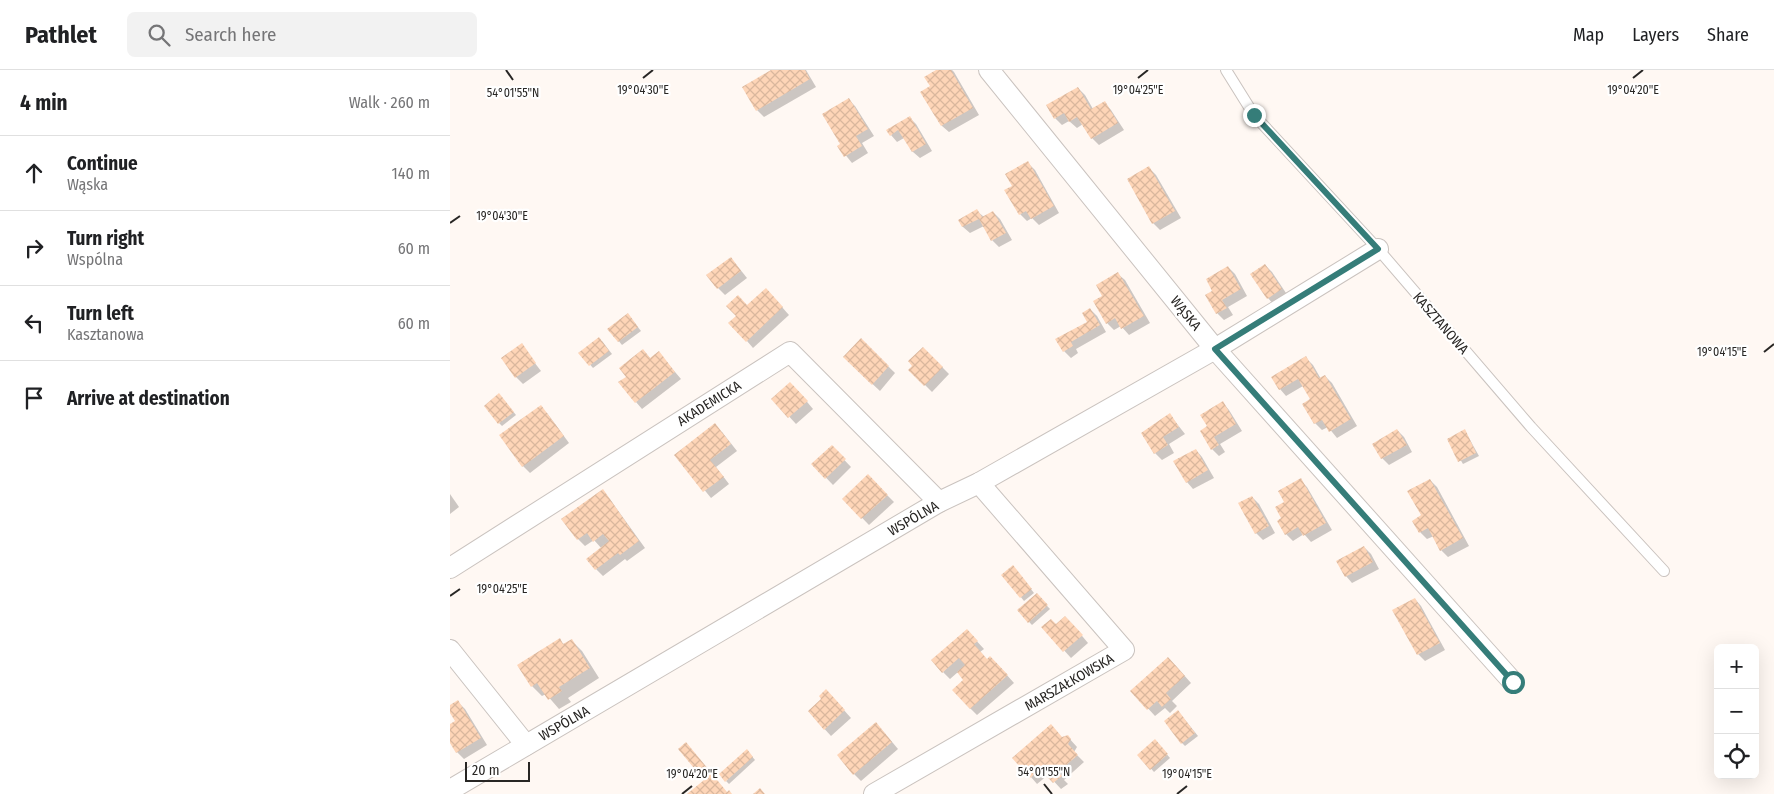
<!DOCTYPE html>
<html lang="en">
<head>
<meta charset="utf-8">
<style>
  :root { --surface:#fff; --page:#f2f2f2; --text:#202124; --muted:#757577; --line:#e0e0e0 }
  body { margin:0; font-family:"Fira Sans Condensed",sans-serif; background:var(--page); color:var(--text) }
  .controls { position:absolute; right:15px; bottom:15px; display:grid; overflow:hidden; border-radius:8px; box-shadow:0 5px 20px #0002 }
  .controls button { width:45px; height:45px; display:grid; place-items:center; padding:0; border:0; border-bottom:1px solid var(--line); background:var(--surface); color:var(--text); font:25px sans-serif }
  .scale { position:absolute; left:15px; bottom:12px; width:65px; box-sizing:border-box; padding-left:5px; border:2px solid #282624; border-top:0; font-size:14px; line-height:18px; white-space:nowrap; color:#282624; -webkit-text-stroke:4px #fff; paint-order:stroke }
  .stop { position:absolute; width:15px; height:15px; margin:-11px; border:4px solid #357d79; border-radius:50%; background:#fff }
  .stop.end { background:#357d79; border-color:#fff; box-shadow:0 1px 5px #0008 }
  .list { margin:0; padding:0; list-style:none }
  h2 { display:flex; justify-content:space-between; align-items:center; height:65px; margin:0; padding:0 20px; font-size:21px }
  h2 small { font-size:16px; font-weight:400; color:var(--muted) }
  .list li { display:grid; grid-template-columns:32px 1fr auto; gap:15px; align-items:center; box-sizing:border-box; height:75px; padding:0 20px; border-top:1px solid var(--line) }
  .list b { display:block; font-size:19px; white-space:nowrap }
  .list p { margin:0; font-size:16px; white-space:nowrap; color:var(--muted) }
  .list em { font-size:16px; font-style:normal; color:var(--muted) }
  .icon { flex:none; width:28px; height:28px; fill:none; stroke:currentColor; stroke-width:2; stroke-linecap:round; stroke-linejoin:round }
  .map { position:relative; flex:none; width:1324px; height:724px; overflow:hidden }
  header { display:flex; align-items:center; gap:30px; box-sizing:border-box; height:70px; padding:0 25px; background:var(--surface); border-bottom:1px solid var(--line) }
  header strong { font-size:24px }
  nav { display:flex; gap:28px; margin-inline-start:auto; font-size:18px }
  .search { width:350px; height:45px; background:var(--page); display:flex; align-items:center; gap:12px; box-sizing:border-box; padding:0 18px; border-radius:8px; color:var(--muted); font-size:19px }
  main { display:flex }
  aside { flex:1; background:var(--surface) }
  .map>svg:first-child { display:block }
  .shadow { fill:#0003 }
  .building { fill:url(#building-cross-hatch) }
  .lines { fill:none; stroke-linecap:round; stroke-linejoin:round }
  .service-casing { stroke:#cac3bf; stroke-width:12 }
  .minor-casing { stroke:#cac3bf; stroke-width:22 }
  .service { stroke:#fff; stroke-width:10 }
  .minor { stroke:#fff; stroke-width:20 }
  .route { stroke:#357d79; stroke-width:6 }
  .ticks { fill:none; stroke:#282624; stroke-width:2 }
  .labels { text-anchor:middle; stroke-width:4.5; stroke-linejoin:round; paint-order:stroke }
  .street-label { font-size:14px; fill:#282624; stroke:#fff }
  .ticks-label { font-size:12px; text-anchor:middle; fill:#282624; stroke:#fff; stroke-width:4.5; stroke-linejoin:round; paint-order:stroke }
</style>
</head>
<body>
<header>
<strong>Pathlet</strong>
<div class="search"><svg class="icon" aria-label="search" viewBox="0 0 24 24"><circle cx="10" cy="10" r="6"/><path d="M15 15l6 6"/></svg>Search here</div>
<nav><a>Map</a><a>Layers</a><a>Share</a></nav>
</header>
<main>
<aside>
<h2>4 min<small>Walk · 260 m</small></h2>
<ul class="list">
<li><svg class="icon" aria-label="ahead" viewBox="0 0 24 24"><path d="M12 20V5M6 11l6-6 6 6"/></svg><div><b>Continue</b><p>Wąska</p></div><em>140 m</em></li>
<li><svg class="icon" aria-label="right" viewBox="0 0 24 24"><path d="M7 20v-9h11M14 6l5 5-5 5"/></svg><div><b>Turn right</b><p>Wspólna</p></div><em>60 m</em></li>
<li><svg class="icon" aria-label="left" viewBox="0 0 24 24"><path d="M17 20v-9H6M10 6l-5 5 5 5"/></svg><div><b>Turn left</b><p>Kasztanowa</p></div><em>60 m</em></li>
<li><svg class="icon" aria-label="arrive" viewBox="0 0 24 24"><path d="M6 21V4h12l-3 4 3 4H6"/></svg><div><b>Arrive at destination</b></div></li>
</ul>
</aside>
<div class="map">
<svg width="1324" height="724" viewBox="0 0 1324 724">
  <defs>
    <pattern id="building-cross-hatch" width="8" height="8" patternUnits="userSpaceOnUse" patternTransform="scale(1.25)"><rect width="8" height="8" fill="#fed5b7"/><path d="M0 0l8 8M0 8l8-8" fill="none" stroke="#dab79d"/></pattern>
  </defs>
  <rect width="100%" height="100%" fill="#fff8f3"/>
  <g class="shadow">
    <polygon points="324,0 356,0 366,17 314,47 307,40"/>
    <polygon points="489,0 502,0 504,2 529,45 499,62 492,56 472,22 482,16"/>
    <polygon points="628,18 635,25 643,39 655,33 661,40 674,60 649,75 642,68 633,54 627,58 619,51 612,55 605,48"/>
    <polygon points="398,29 405,36 424,66 412,73 418,83 402,93 389,77 392,75"/>
    <polygon points="460,48 466,54 482,81 470,88 463,82 454,68 447,72 441,65"/>
    <polygon points="578,93 585,100 609,143 589,155 582,148 577,151 570,144 564,116"/>
    <polygon points="699,98 706,105 731,148 710,160 703,153"/>
    <polygon points="527,141 534,147 543,142 550,149 562,170 549,177 542,170 534,156 520,163 513,157 510,150"/>
    <polygon points="281,188 297,208 275,225 268,218"/>
    <polygon points="815,195 822,202 838,226 824,235 818,228"/>
    <polygon points="778,197 785,204 797,226 778,237 783,245 774,250 767,243 764,221"/>
    <polygon points="668,204 675,210 700,253 679,265 671,256 664,260 657,253"/>
    <polygon points="323,227 339,245 303,278 297,271 297,237"/>
    <polygon points="640,239 647,246 656,262 626,279 628,283 621,288 614,281 607,269 638,252"/>
    <polygon points="181,248 191,261 172,275 159,259"/>
    <polygon points="411,270 445,303 430,321 401,294"/>
    <polygon points="152,271 162,284 143,298 130,283"/>
    <polygon points="71,275 91,301 73,314 66,307"/>
    <polygon points="473,278 499,304 482,322 460,300"/>
    <polygon points="193,280 201,289 209,283 231,309 192,339 186,332 178,307"/>
    <polygon points="856,288 863,295 871,309 875,306 882,313 907,356 887,368 878,357 872,360 865,353 854,334 862,330 853,316 836,326 830,319"/>
    <polygon points="347,320 363,339 346,354 323,329"/>
    <polygon points="52,328 66,345 52,356 49,353"/>
    <polygon points="773,333 779,340 792,361 770,374 775,382 769,386 762,379 759,357"/>
    <polygon points="97,343 119,373 80,403 73,396"/>
    <polygon points="720,345 735,364 719,374 724,383 712,390 705,383 692,363"/>
    <polygon points="947,360 954,367 962,382 939,395 932,388"/>
    <polygon points="1015,361 1029,386 1013,394 998,369"/>
    <polygon points="272,362 287,381 266,397 279,414 261,428 226,385"/>
    <polygon points="382,377 401,397 383,415 363,394"/>
    <polygon points="746,380 752,387 764,408 743,419 737,412"/>
    <polygon points="418,406 444,432 419,455 394,429"/>
    <polygon points="850,410 857,417 882,460 861,472 854,464 843,471 836,464 833,449 836,432"/>
    <polygon points="980,410 987,417 1019,476 998,487 991,480 984,466 977,469 970,462"/>
    <polygon points="152,421 159,428 195,478 177,491 175,489 153,506 146,499 152,479 144,470 135,476 128,469"/>
    <polygon points="0,424 9,437 0,444"/>
    <polygon points="802,427 809,434 825,463 813,470 806,463"/>
    <polygon points="914,477 921,484 929,499 902,513 896,506"/>
    <polygon points="566,500 584,523 574,531 553,505"/>
    <polygon points="587,525 600,539 582,555 569,541"/>
    <polygon points="965,529 971,536 995,580 975,591 968,584"/>
    <polygon points="622,554 638,573 621,588 593,557"/>
    <polygon points="523,567 534,579 530,582 537,590 547,594 564,613 527,645 520,638 515,610 508,602 500,609 493,602"/>
    <polygon points="109,570 115,575 122,571 132,581 149,608 118,628 121,632 109,639 96,624 92,626 82,616"/>
    <polygon points="725,595 741,613 722,631 727,636 720,643 715,638 705,646 682,621"/>
    <polygon points="383,628 401,648 381,666 359,642"/>
    <polygon points="8,632 15,639 37,675 14,689 7,682 0,670 0,655 6,652 0,641 0,637"/>
    <polygon points="728,641 748,666 735,676 732,673"/>
    <polygon points="432,660 448,679 411,711 404,704"/>
    <polygon points="618,667 627,677 624,682 634,692 614,710 618,714 611,719 598,705 587,714 581,707 613,669"/>
    <polygon points="705,671 720,688 704,702 689,685"/>
    <polygon points="300,684 305,690 279,714 276,711"/>
  </g>
  <g class="building">
    <polygon points="321,0 355,0 360,9 306,41 292,17"/>
    <polygon points="486,0 501,0 523,38 491,56 470,22 480,16 474,7"/>
    <polygon points="628,17 641,39 655,31 668,53 641,69 627,47 619,52 614,43 604,49 596,35"/>
    <polygon points="399,28 418,59 406,66 412,76 394,87 387,76 390,74 372,44"/>
    <polygon points="460,46 476,74 462,82 448,60 440,66 436,60"/>
    <polygon points="578,91 604,136 581,149 576,141 569,145 554,120 562,116 555,104"/>
    <polygon points="699,96 725,141 702,154 677,109"/>
    <polygon points="527,139 532,147 543,141 556,163 541,171 529,149 512,157 508,150"/>
    <polygon points="281,187 291,201 267,219 256,205"/>
    <polygon points="815,194 832,219 817,229 800,204"/>
    <polygon points="778,196 791,219 772,230 777,238 766,244 755,225 762,221 756,209"/>
    <polygon points="668,202 694,246 671,259 665,248 656,254 643,231 652,226 646,215"/>
    <polygon points="316,218 333,237 296,272 278,253 286,246 276,236 288,225 297,235"/>
    <polygon points="640,238 650,255 621,272 623,276 613,282 605,269 637,252 632,243"/>
    <polygon points="178,243 188,257 168,272 157,259"/>
    <polygon points="149,267 159,281 139,296 128,283"/>
    <polygon points="411,268 439,296 422,315 393,287"/>
    <polygon points="72,273 86,293 65,308 51,288"/>
    <polygon points="473,277 493,297 474,316 458,300 462,296 458,291"/>
    <polygon points="193,279 200,288 209,281 225,302 185,333 168,312 176,307 169,298"/>
    <polygon points="856,286 869,308 875,305 901,349 879,362 872,350 864,354 852,334 860,329 848,309 829,320 821,307"/>
    <polygon points="340,312 358,331 338,348 321,329"/>
    <polygon points="49,323 64,342 48,354 34,336"/>
    <polygon points="773,331 786,354 764,367 769,375 761,380 750,361 757,356 750,345"/>
    <polygon points="91,335 114,366 72,397 49,365"/>
    <polygon points="720,343 729,357 713,367 718,375 704,384 691,363"/>
    <polygon points="265,353 281,374 260,390 274,407 253,422 224,385"/>
    <polygon points="947,359 957,375 931,389 922,374"/>
    <polygon points="1015,359 1026,383 1008,392 997,369"/>
    <polygon points="382,375 396,389 375,409 361,394"/>
    <polygon points="746,379 758,400 736,413 723,391"/>
    <polygon points="418,404 438,425 411,449 392,429"/>
    <polygon points="851,408 876,453 853,466 848,457 835,465 827,451 831,448 825,437 834,432 828,421"/>
    <polygon points="980,409 1013,468 990,481 978,458 969,463 962,451 971,445 957,421"/>
    <polygon points="153,419 189,471 170,485 168,483 145,500 136,489 159,471 153,464 143,472 137,463 127,470 111,449"/>
    <polygon points="802,426 819,456 805,464 788,433"/>
    <polygon points="914,476 923,492 895,507 886,491"/>
    <polygon points="563,495 582,519 570,528 551,505"/>
    <polygon points="587,523 598,535 578,553 567,540"/>
    <polygon points="965,528 990,573 967,585 942,540"/>
    <polygon points="615,546 633,565 613,582 591,557 601,549 606,554"/>
    <polygon points="517,559 528,571 524,574 537,589 540,586 558,605 520,639 502,620 513,610 507,602 515,595 509,588 492,603 481,590"/>
    <polygon points="110,568 113,574 122,569 140,598 109,617 112,621 98,630 87,613 81,617 67,595"/>
    <polygon points="718,587 735,606 716,623 721,629 712,637 707,631 697,640 680,621"/>
    <polygon points="376,619 395,640 374,660 358,641 371,629 369,626"/>
    <polygon points="8,630 31,668 6,683 0,673 0,654 5,651 0,643 0,635"/>
    <polygon points="728,640 745,663 731,674 714,651"/>
    <polygon points="426,652 442,672 403,705 387,685"/>
    <polygon points="601,654 612,667 618,665 621,669 618,674 628,685 608,702 612,706 603,713 590,699 580,708 562,688"/>
    <polygon points="705,669 718,684 700,700 687,685"/>
    <polygon points="236,672 277,722 279,720 282,724 237,724 254,710 228,679"/>
    <polygon points="297,679 303,687 275,712 269,704"/>
    <polygon points="310,718 315,724 303,724"/>
  </g>
  <g class="lines">
    <g class="service-casing">
      <polyline id="service" points="776,0 804,45 928,179 1081,357 1214,501"/>
    </g>
    <g class="minor-casing">
      <g id="minor">
        <polyline points="539,0 765,279 1063,612"/>
        <polyline points="0,498 340,282 489,432"/>
        <polyline points="0,580 76,675"/>
        <polyline points="0,720 489,432 529,413 765,279 928,179"/>
        <polyline points="424,724 674,580 529,413"/>
      </g>
    </g>
    <use href="#service" class="service"/>
    <use href="#minor" class="minor"/>
  </g>
  <g class="lines">
    <polyline class="route" points="804,45 928,179 765,279 1063,612"/>
  </g>
  <path class="ticks" d="M 56,0 L 63,10M 193,8 L 203,0M 688,8 L 698,0M 1183,8 L 1193,0M 0,153 L 10,146M 1314,282 L 1324,274M 0,526 L 10,519M 594,714 L 602,724M 232,724 L 242,716M 727,724 L 737,716"/>
  <g class="labels">
    <g class="street-label">
      <text transform="translate(736 243) rotate(51)" y="5">WĄSKA</text>
      <text transform="translate(991 253) rotate(49)" y="5">KASZTANOWA</text>
      <text transform="translate(259 333) rotate(-32)" y="5">AKADEMICKA</text>
      <text transform="translate(463 448) rotate(-30)" y="5">WSPÓLNA</text>
      <text transform="translate(619 612) rotate(-30)" y="5">MARSZAŁKOWSKA</text>
      <text transform="translate(114 653) rotate(-30)" y="5">WSPÓLNA</text>
    </g>
  </g>
  <g class="ticks-label">
    <text x="193" y="24">19°04'30"E</text>
    <text x="688" y="24">19°04'25"E</text>
    <text x="1183" y="24">19°04'20"E</text>
    <text x="63" y="27">54°01'55"N</text>
    <text x="52" y="150">19°04'30"E</text>
    <text x="1272" y="286">19°04'15"E</text>
    <text x="52" y="523">19°04'25"E</text>
    <text x="594" y="706">54°01'55"N</text>
    <text x="242" y="708">19°04'20"E</text>
    <text x="737" y="708">19°04'15"E</text>
  </g>
</svg>
<div class="controls">
<button>+</button>
<button>−</button>
<button><svg class="icon" aria-label="locate" viewBox="0 0 24 24"><circle cx="12" cy="12" r="6"/><path d="M12 2v4M12 18v4M2 12h4M18 12h4"/></svg></button>
</div>
<div class="scale">20 m</div>
<div class="stop" style="left:1063px;top:612px"></div>
<div class="stop end" style="left:804px;top:45px"></div>
</div>
</main>
</body>
</html>
